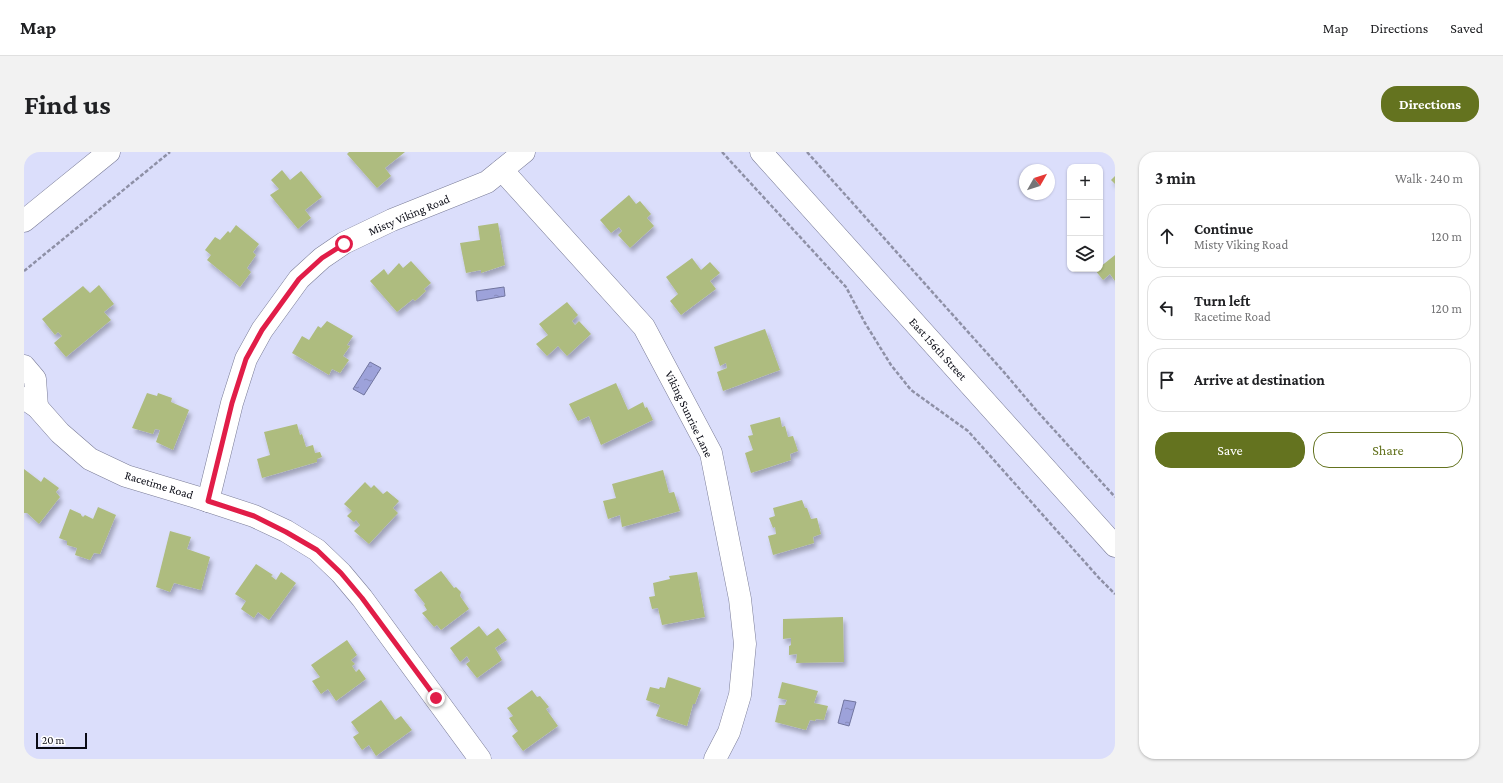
<!DOCTYPE html>
<html lang="en">
<head>
<meta charset="utf-8">
<style>
  :root { --surface:#fff; --page:#f2f2f2; --text:#202124; --muted:#757577; --line:#e0e0e0; --accent:#64731f }
  body { margin:0; font-family:"Crimson Pro",serif; background:var(--page); color:var(--text) }
  .controls { position:absolute; right:12px; top:12px; display:grid; overflow:hidden; border-radius:8px; box-shadow:0 1px 3px #0004 }
  .controls button { width:36px; height:36px; display:grid; place-items:center; padding:0; border:0; border-bottom:1px solid var(--line); background:var(--surface); color:var(--text); font:20px sans-serif }
  .compass { position:absolute; left:995px; top:12px; width:36px; height:36px; border-radius:50%; background:var(--surface); box-shadow:0 1px 3px #0004; rotate:51deg }
  .scale { position:absolute; left:12px; bottom:10px; width:51px; box-sizing:border-box; padding-left:4px; border:2px solid #0a0b15; border-top:0; font-size:11px; line-height:14px; white-space:nowrap; color:#0a0b15; -webkit-text-stroke:3px #fff; paint-order:stroke }
  .stop { position:absolute; width:12px; height:12px; margin:-9px; border:3px solid #e11d48; border-radius:50%; background:#fff }
  .stop.end { background:#e11d48; border-color:#fff; box-shadow:0 1px 4px #0008 }
  .list { margin:0; padding:0; list-style:none }
  h2 { display:flex; justify-content:space-between; align-items:center; height:52px; margin:0; padding:0 16px; font-size:17px }
  h2 small { font-size:13px; font-weight:400; color:var(--muted) }
  .list li { display:grid; grid-template-columns:26px 1fr auto; gap:12px; align-items:center; box-sizing:border-box; height:64px; margin:0 8px 8px; padding:0 8px; border:1px solid var(--line); border-radius:16px }
  .list b { display:block; font-size:15px; white-space:nowrap }
  .list p { margin:0; font-size:13px; white-space:nowrap; color:var(--muted) }
  .list em { font-size:13px; font-style:normal; color:var(--muted) }
  .actions { display:flex; gap:8px; padding:12px 16px }
  .actions a { flex:1; padding:9px 0; border:1px solid var(--accent); border-radius:16px; text-align:center; font-size:14px; color:var(--accent) }
  .actions .main { background:var(--accent); color:#fff }
  .icon { flex:none; width:22px; height:22px; fill:none; stroke:currentColor; stroke-width:2; stroke-linecap:round; stroke-linejoin:round }
  .map { position:relative; flex:none; width:1091px; height:607px; overflow:hidden; border-radius:16px }
  header { display:flex; align-items:center; gap:24px; box-sizing:border-box; height:56px; padding:0 20px; background:var(--surface); border-bottom:1px solid var(--line) }
  header strong { font-size:19px }
  nav { display:flex; gap:22px; margin-inline-start:auto; font-size:14px }
  .intro { display:flex; align-items:center; justify-content:space-between; box-sizing:border-box; height:96px; padding:0 24px }
  h1 { margin:0; font-size:28px }
  .button { padding:10px 18px; border-radius:16px; background:var(--accent); color:#fff; font-size:14px; font-weight:700 }
  main { display:flex; gap:24px; padding:0 24px }
  aside { flex:1; background:var(--surface); border-radius:16px; box-shadow:0 1px 3px #0004 }
  .map>svg:first-child { display:block }
  .water { fill:url(#water-ripples); stroke:#71759f }
  .building { fill:#aebc7f; filter:url(#shadow) }
  .lines { fill:none; stroke-linecap:round; stroke-linejoin:round }
  .minor-casing { stroke:#7a7c97; stroke-width:23 }
  .path { stroke:#8e90a6; stroke-width:2.5; stroke-dasharray:4 2; stroke-linecap:butt }
  .minor { stroke:#fff; stroke-width:22 }
  .route { stroke:#e11d48; stroke-width:5 }
  .labels { text-anchor:middle; stroke-width:4; stroke-linejoin:round; paint-order:stroke }
  .street-label { font-size:12px; fill:#0a0b15; stroke:#fff }
</style>
</head>
<body>
<header>
<strong>Map</strong>
<nav><a>Map</a><a>Directions</a><a>Saved</a></nav>
</header>
<div class="intro"><h1>Find us</h1><a class="button">Directions</a></div>
<main>
<div class="map">
<svg width="1091" height="607" viewBox="0 0 1091 607">
  <defs>
    <pattern id="water-ripples" width="26" height="14" patternUnits="userSpaceOnUse"><rect width="26" height="14" fill="#9da2da"/><path d="M2 4q2-2 4 0t4 0M15 11q2-2 4 0t4 0" fill="none" stroke="#868aba"/></pattern>
    <filter id="shadow"><feDropShadow dx="2.5" dy="4.5" stdDeviation="2" flood-color="#0004"/></filter>
  </defs>
  <rect width="100%" height="100%" fill="#dbdefb"/>
  <g class="water">
    <polygon points="480,135 481,144 453,149 452,139"/>
    <polygon points="346,210 357,216 340,243 329,237"/>
    <polygon points="820,548 832,550 825,574 814,571"/>
  </g>
  <g class="building">
    <polygon points="325,0 381,0 361,16 367,24 353,36 323,2"/>
    <polygon points="258,18 266,28 277,19 298,45 281,58 287,66 274,77 246,43 255,37 247,28"/>
    <polygon points="1091,24 1091,32 1087,28"/>
    <polygon points="605,43 612,52 616,49 627,62 623,66 630,74 606,96 594,83 598,79 595,75 587,81 576,68"/>
    <polygon points="474,71 481,113 457,121 457,118 442,121 436,91 456,88 454,74"/>
    <polygon points="212,73 235,92 229,100 232,103 223,116 227,120 216,135 183,108 187,103 181,98 191,85 196,88 204,79 206,81"/>
    <polygon points="1091,103 1091,129 1086,122 1079,128 1071,118 1076,117 1076,115"/>
    <polygon points="668,106 677,118 686,110 696,121 686,129 692,137 657,163 646,149 654,142 642,125"/>
    <polygon points="387,109 407,131 400,137 402,139 391,149 389,147 373,160 346,129 360,117 364,123 375,111 379,116"/>
    <polygon points="75,133 90,152 80,160 87,168 42,205 30,191 38,184 34,180 31,183 18,167 59,134 66,141"/>
    <polygon points="543,150 554,163 548,169 551,173 555,169 567,182 543,204 534,194 523,204 512,192 524,183 515,172"/>
    <polygon points="303,169 329,184 323,193 326,194 319,204 325,208 316,221 308,217 305,223 268,201 278,184 285,188 294,174 297,176"/>
    <polygon points="741,177 756,218 699,239 693,220 703,216 702,211 696,214 690,195"/>
    <polygon points="592,231 604,258 619,250 621,256 623,255 629,268 577,293 565,264 554,269 545,252"/>
    <polygon points="123,241 133,244 134,241 148,246 147,250 165,258 149,298 132,290 136,278 131,277 129,282 108,276"/>
    <polygon points="756,265 758,275 761,274 764,285 769,284 774,299 766,302 767,308 727,321 721,301 729,298 724,284 729,283 726,273"/>
    <polygon points="273,272 276,283 278,282 282,295 289,293 291,301 296,300 298,305 293,307 293,310 238,326 233,307 246,303 240,280"/>
    <polygon points="0,317 17,330 20,325 35,336 32,340 36,345 15,372 3,361 0,361"/>
    <polygon points="639,318 645,341 650,340 656,359 598,375 596,363 584,367 579,349 592,346 588,332"/>
    <polygon points="341,330 347,336 350,333 359,342 363,339 375,349 369,356 374,361 345,392 330,379 336,373 332,368 330,370 323,364 328,359 320,352"/>
    <polygon points="778,348 781,356 783,356 787,367 793,366 797,382 789,385 790,391 749,403 744,384 752,382 751,375 749,376 745,366 751,364 749,356"/>
    <polygon points="74,355 92,363 76,402 70,401 66,408 51,403 53,396 43,393 43,389 35,386 46,357 57,362 57,363 59,365 61,363 69,367"/>
    <polygon points="146,379 167,385 163,397 186,405 177,438 150,431 146,440 132,435"/>
    <polygon points="232,412 249,423 247,424 252,428 257,420 272,431 245,468 234,460 230,466 217,457 222,449 211,442"/>
    <polygon points="417,419 430,436 432,435 437,440 436,444 445,457 417,478 413,473 410,475 398,461 403,458 400,453 401,452 390,438"/>
    <polygon points="673,420 681,465 638,473 634,456 628,457 625,445 631,444 629,431 646,427 645,424"/>
    <polygon points="819,465 820,510 772,511 773,502 765,503 765,494 767,493 767,486 759,487 759,467"/>
    <polygon points="455,474 463,484 474,476 483,488 471,496 478,508 453,526 442,512 446,509 443,504 436,510 426,496"/>
    <polygon points="323,488 333,503 327,508 331,512 328,514 332,520 335,517 342,527 312,549 304,537 297,542 288,529 296,525 287,513"/>
    <polygon points="644,525 677,536 671,552 669,552 663,574 632,564 636,553 622,548 626,535 635,537 636,535 641,536"/>
    <polygon points="758,530 794,539 790,551 804,554 800,568 792,567 791,569 786,568 782,578 751,570 755,553 761,553 763,548 754,546"/>
    <polygon points="508,538 513,545 516,544 525,555 522,557 534,574 499,599 488,584 494,579 485,566 489,564 483,556"/>
    <polygon points="357,548 371,568 377,564 388,578 352,604 345,593 338,598 329,585 335,581 327,570"/>
  </g>
  <g class="lines">
    <g class="minor-casing">
      <g id="minor">
        <polyline points="737,0 1091,394"/>
        <polyline points="478,18 620,175 687,301 716,447 721,492 716,543 705,580 691,607"/>
        <polyline points="0,69 85,0"/>
        <polyline points="0,214 11,227 13,255"/>
        <polyline points="0,246 13,255 36,281 66,307 102,324 172,345 230,364 262,379 293,398 317,421 338,446 456,607"/>
        <polyline points="184,349 208,251 222,207 238,178 275,127 298,106 320,91 368,68 463,30 500,0"/>
      </g>
    </g>
    <g class="path">
      <polyline points="698,0 822,135 841,171 867,213 887,238 944,279 1075,426 1091,442"/>
      <polyline points="783,0 979,219 1012,258 1091,345"/>
      <polyline points="0,119 146,0"/>
    </g>
    <use href="#minor" class="minor"/>
  </g>
  <g class="lines">
    <polyline class="route" points="320,92 298,106 275,127 238,178 222,207 208,251 184,349 230,364 262,380 293,398 317,421 338,446 412,546"/>
  </g>
  <g class="labels">
    <g class="street-label">
      <text transform="translate(385 63) rotate(-23)" y="4">Misty Viking Road</text>
      <text transform="translate(914 197) rotate(48)" y="4">East 156th Street</text>
      <text transform="translate(665 262) rotate(64)" y="4">Viking Sunrise Lane</text>
      <text transform="translate(135 333) rotate(17)" y="4">Racetime Road</text>
    </g>
  </g>
</svg>
<div class="controls">
<button>+</button>
<button>−</button>
<button><svg class="icon" aria-label="layers" viewBox="0 0 24 24"><path d="M12 4l9 5-9 5-9-5zM3 14l9 5 9-5"/></svg></button>
</div>
<svg class="compass" viewBox="-18 -18 36 36"><path d="M0-13l5 13h-10z" fill="#e53935"/><path d="M0 13l5-13h-10z" fill="#757577"/></svg>
<div class="scale">20 m</div>
<div class="stop" style="left:320px;top:92px"></div>
<div class="stop end" style="left:412px;top:546px"></div>
</div>
<aside>
<h2>3 min<small>Walk · 240 m</small></h2>
<ul class="list">
<li><svg class="icon" aria-label="ahead" viewBox="0 0 24 24"><path d="M12 20V5M6 11l6-6 6 6"/></svg><div><b>Continue</b><p>Misty Viking Road</p></div><em>120 m</em></li>
<li><svg class="icon" aria-label="left" viewBox="0 0 24 24"><path d="M17 20v-9H6M10 6l-5 5 5 5"/></svg><div><b>Turn left</b><p>Racetime Road</p></div><em>120 m</em></li>
<li><svg class="icon" aria-label="arrive" viewBox="0 0 24 24"><path d="M6 21V4h12l-3 4 3 4H6"/></svg><div><b>Arrive at destination</b></div></li>
</ul>
<div class="actions"><a class="main">Save</a><a>Share</a></div>
</aside>
</main>
</body>
</html>
